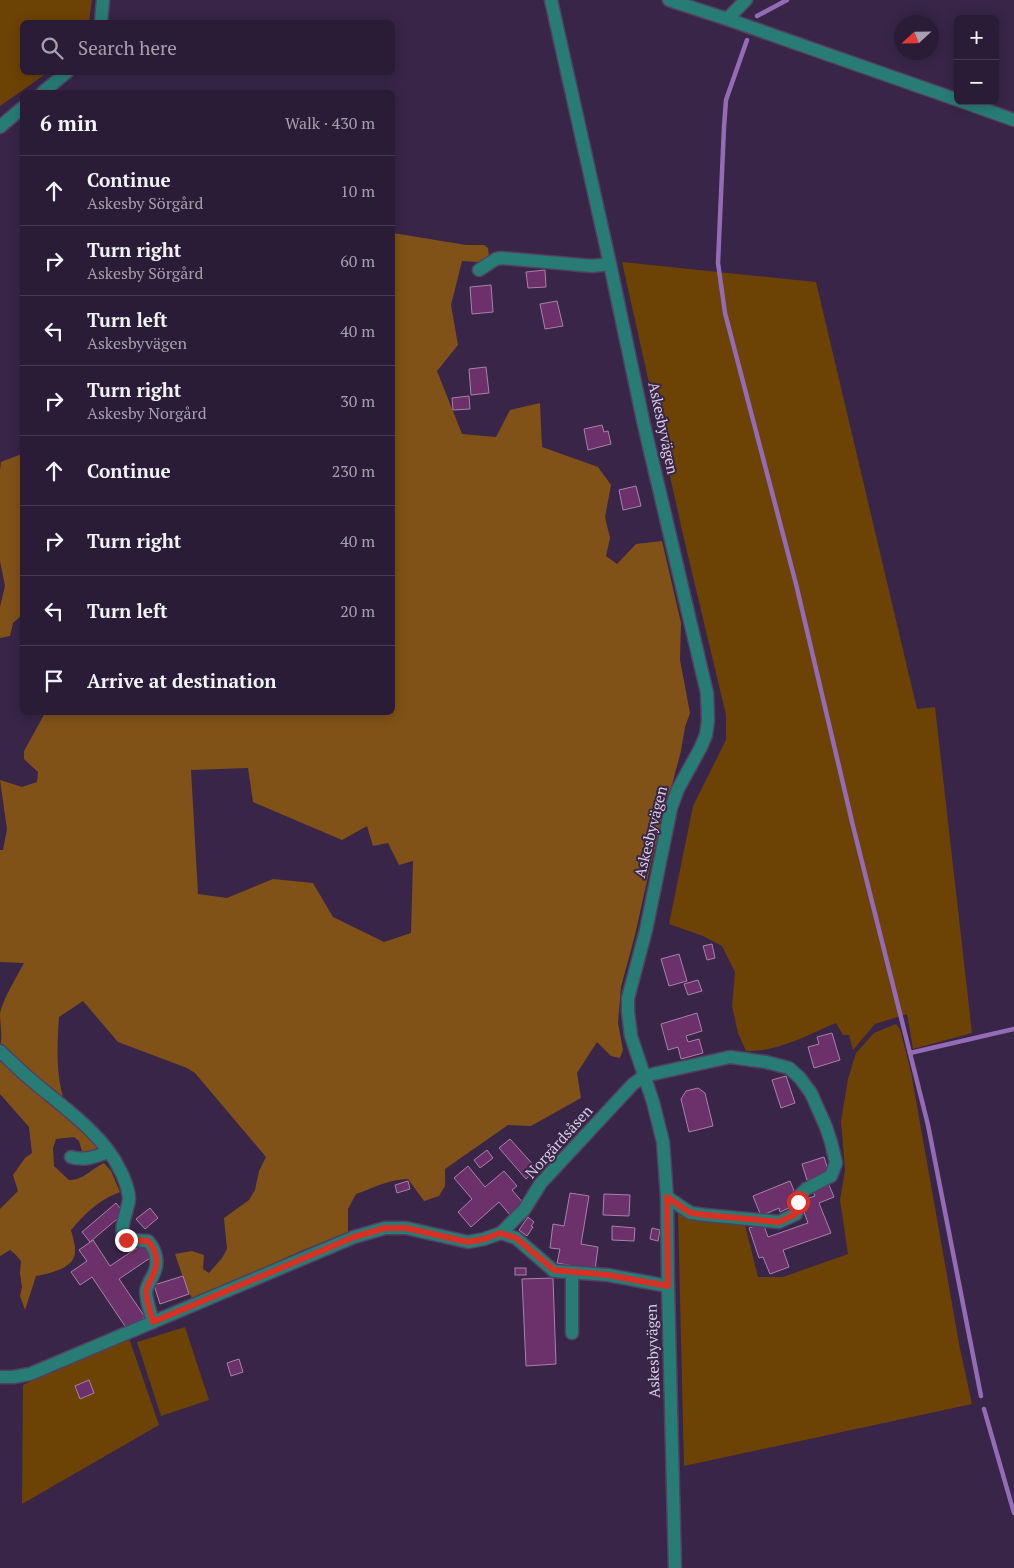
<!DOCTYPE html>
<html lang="en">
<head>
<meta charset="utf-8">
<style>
  :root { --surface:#2a1c36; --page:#32253e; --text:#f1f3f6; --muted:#a5a1ad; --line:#463a51 }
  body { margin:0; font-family:"PT Serif",serif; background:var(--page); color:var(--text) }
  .controls { position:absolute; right:15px; top:15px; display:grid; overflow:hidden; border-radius:8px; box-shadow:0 2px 12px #0003 }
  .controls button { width:45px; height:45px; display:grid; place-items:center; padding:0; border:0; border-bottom:1px solid var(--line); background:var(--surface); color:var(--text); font:25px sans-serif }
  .compass { position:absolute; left:894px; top:15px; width:45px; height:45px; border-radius:50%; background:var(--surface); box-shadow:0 2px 12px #0003; rotate:248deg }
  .stop { position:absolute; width:15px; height:15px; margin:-11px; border:4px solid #d93025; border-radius:50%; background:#fff }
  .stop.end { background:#d93025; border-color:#fff; box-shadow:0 1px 5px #0008 }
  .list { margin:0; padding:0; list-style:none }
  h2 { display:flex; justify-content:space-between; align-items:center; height:65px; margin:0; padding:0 20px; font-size:21px }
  h2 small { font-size:16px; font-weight:400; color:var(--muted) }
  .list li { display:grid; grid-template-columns:32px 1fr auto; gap:15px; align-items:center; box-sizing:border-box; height:70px; padding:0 20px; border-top:1px solid var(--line) }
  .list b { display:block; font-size:19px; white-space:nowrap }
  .list p { margin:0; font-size:16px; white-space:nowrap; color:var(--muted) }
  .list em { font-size:16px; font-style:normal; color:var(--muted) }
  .icon { flex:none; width:28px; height:28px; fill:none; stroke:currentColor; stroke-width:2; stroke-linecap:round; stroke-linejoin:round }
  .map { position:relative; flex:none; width:1014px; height:1568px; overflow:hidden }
  .search { position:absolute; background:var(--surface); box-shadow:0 2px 12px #0003; left:20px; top:20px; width:375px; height:55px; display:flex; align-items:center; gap:12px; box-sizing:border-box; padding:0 18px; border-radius:8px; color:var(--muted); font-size:19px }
  .panel { position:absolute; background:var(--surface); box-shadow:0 2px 12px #0003; left:20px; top:90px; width:375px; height:625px; border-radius:8px }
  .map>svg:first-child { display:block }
  .green { fill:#6d4205 }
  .forest { fill:#805218; fill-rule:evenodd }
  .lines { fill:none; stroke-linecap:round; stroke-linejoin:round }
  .stream { stroke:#946cb6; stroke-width:4.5 }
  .building { fill:#6c306b; stroke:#a783a6 }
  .minor-casing { stroke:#524061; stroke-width:15 }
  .minor { stroke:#287c76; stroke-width:12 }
  .route { stroke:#d93025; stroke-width:6 }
  .labels { text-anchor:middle; stroke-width:4; stroke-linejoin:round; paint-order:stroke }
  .street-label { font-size:15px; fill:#d9cee4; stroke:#382548 }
</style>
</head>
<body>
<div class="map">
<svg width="1014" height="1568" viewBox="0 0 1014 1568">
  <rect width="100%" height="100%" fill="#382548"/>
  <g class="green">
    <polygon points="0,0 92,0 89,22 22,22 22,72 47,73 0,106"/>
    <path d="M 622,262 L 816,282 L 917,709 L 935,707 L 972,1033 L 913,1049 L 907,1014 L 875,1024 L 853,1050 L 849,1035 L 843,1035 L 836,1023 C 807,1035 778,1052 746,1051 L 738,1033 L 732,1006 L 735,972 L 722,946 L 703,936 L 669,924 L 693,806 L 726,740 L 726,715 L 684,539 Z"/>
    <polygon points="896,1024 900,1029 911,1072 960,1349 972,1404 684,1466 678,1213 744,1221 758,1277 783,1277 848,1254 840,1200 845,1170 841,1121 848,1079 856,1053 874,1033"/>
    <polygon points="185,1327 209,1400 161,1416 137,1342"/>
    <polygon points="129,1338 159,1425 22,1504 23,1385"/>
  </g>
  <g class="forest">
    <path d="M 393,233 L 466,245 L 484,245 L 488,248 L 489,256 L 479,262 L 462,261 L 451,305 L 458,345 L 437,371 L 462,434 L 496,437 L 510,410 L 540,403 L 542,447 L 598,467 L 611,485 L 605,517 L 610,538 L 606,556 L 617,564 L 636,544 L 662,541 L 681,623 L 680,660 L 690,713 L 685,727 L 681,751 L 651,863 L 635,935 L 621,987 L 618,1023 L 623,1050 L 620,1058 L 611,1056 L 597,1042 L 577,1073 L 581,1098 L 531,1126 L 508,1125 L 445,1169 L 445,1186 L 439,1196 L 424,1201 L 408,1179 C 390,1179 373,1188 356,1194 L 348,1209 L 348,1232 L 303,1250 L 193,1300 L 187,1289 L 175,1254 L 192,1251 L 204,1255 L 203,1269 L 209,1273 L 222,1258 L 227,1249 L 224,1218 L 249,1200 L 255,1190 L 259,1171 L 266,1157 L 195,1073 L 187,1068 L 118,1042 L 83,1001 L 59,1017 C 57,1047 55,1082 68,1110 C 73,1122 89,1136 97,1147 L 91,1154 L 82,1151 L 79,1141 L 74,1137 L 56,1139 L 53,1148 L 54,1166 L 69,1180 C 84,1180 91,1169 104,1163 L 111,1171 L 120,1192 C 97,1201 87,1212 71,1230 C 73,1237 75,1244 75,1250 C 76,1269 50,1273 36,1276 L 25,1310 L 20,1296 L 22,1287 L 20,1273 L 21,1261 L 15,1254 L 10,1250 L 0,1256 L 0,1209 L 18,1191 L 13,1175 L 25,1158 L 32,1153 L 29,1127 L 0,1094 L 0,1046 C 3,1037 0,1024 0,1014 C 2,1001 17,976 24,963 L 0,962 L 0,850 L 3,850 L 7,829 L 0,780 L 22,787 L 37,782 L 38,772 L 24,759 L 24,751 L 45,713 L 392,712 ZM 248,768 L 253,802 L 342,840 L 367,826 L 373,846 L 388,843 L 399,865 L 413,861 L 411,933 L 384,942 L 333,917 L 313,883 L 273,879 L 227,898 L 198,894 L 191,770 Z"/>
    <polygon points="19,455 22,456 22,615 13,623 10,636 0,638 0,607 5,586 0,561 0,470 1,462"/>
  </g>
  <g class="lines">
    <g class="stream">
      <polyline points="757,16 787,0"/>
      <polyline points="747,40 726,100 724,127 718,263 725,313 796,584 853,826 928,1125 981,1396"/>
      <polyline points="910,1053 1014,1029"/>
      <polyline points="984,1409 1014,1513"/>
    </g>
  </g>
  <g class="building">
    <polygon points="545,270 546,287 528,288 526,272"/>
    <polygon points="491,285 493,312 472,314 470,287"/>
    <polygon points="557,301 563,326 545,329 540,304"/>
    <polygon points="486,367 489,393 471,395 469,369"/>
    <polygon points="469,396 470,409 453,410 452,398"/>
    <polygon points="602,425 604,432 608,431 611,444 588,450 584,429"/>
    <polygon points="636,486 641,506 623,510 619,490"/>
    <polygon points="712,944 715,958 707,960 703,946"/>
    <polygon points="679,954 687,981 669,986 661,959"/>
    <polygon points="698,980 702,991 688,995 684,984"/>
    <polygon points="697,1013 702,1031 686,1036 688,1042 699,1039 703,1053 681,1059 678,1047 668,1050 661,1024"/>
    <polygon points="832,1033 840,1060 814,1068 808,1047 819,1044 817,1037"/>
    <polygon points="786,1076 795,1103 781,1108 772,1080"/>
    <polygon points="698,1088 705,1093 713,1126 689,1132 681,1099 686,1091"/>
    <polygon points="510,1139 537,1169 526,1179 499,1148"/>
    <polygon points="487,1150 493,1158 480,1168 474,1160"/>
    <polygon points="824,1157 829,1173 807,1180 802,1164"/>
    <polygon points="468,1166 485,1187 504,1171 517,1186 512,1190 524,1204 511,1216 499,1202 471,1227 458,1212 472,1199 454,1178"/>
    <polygon points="408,1181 410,1189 397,1193 395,1185"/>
    <polygon points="790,1181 798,1200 789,1204 791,1207 780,1212 779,1208 761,1216 753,1196"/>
    <polygon points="829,1185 834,1197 819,1203 831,1233 783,1250 789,1267 770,1274 763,1257 759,1258 749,1228 763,1223 768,1237 808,1223 800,1201 815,1196 813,1192"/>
    <polygon points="570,1193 589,1196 581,1244 598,1247 595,1270 557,1263 560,1249 550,1248 553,1224 564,1226"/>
    <polygon points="604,1194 630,1195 629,1216 603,1215"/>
    <polygon points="116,1203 124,1213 90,1242 82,1232"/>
    <polygon points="150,1208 158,1218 145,1229 136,1219"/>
    <polygon points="528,1217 534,1222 531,1226 533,1227 527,1236 519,1230"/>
    <polygon points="612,1226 635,1228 634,1241 612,1240"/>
    <polygon points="652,1228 660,1230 658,1241 650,1239"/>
    <polygon points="93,1240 110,1266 144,1243 153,1256 119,1279 145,1317 127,1329 92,1277 80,1285 71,1272 87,1261 79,1250"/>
    <rect x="515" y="1268" width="11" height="7"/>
    <polygon points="183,1276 189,1294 160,1304 154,1285"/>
    <polygon points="553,1278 556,1364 526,1366 522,1279"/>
    <polygon points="239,1359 243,1372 231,1376 227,1363"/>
    <polygon points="89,1380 94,1393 80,1399 75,1386"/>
  </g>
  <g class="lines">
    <g class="minor-casing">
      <g id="minor">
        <polyline points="551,0 610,264 644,425 707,693 708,720 706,735 701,747 678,789 671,808 646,930 628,998 628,1012 631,1036 653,1102 663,1142 667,1197 668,1286 675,1568"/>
        <polyline points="669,0 727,19 958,100"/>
        <polyline points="727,19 746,0"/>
        <polyline points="101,22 103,0"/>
        <polyline points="43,92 67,72"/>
        <polyline points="961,101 1014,120"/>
        <polyline points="0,127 22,108"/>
        <polyline points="479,270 496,259 502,258 592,266 610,264"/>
        <path d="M 0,1051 C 7,1058 15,1065 22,1072 C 54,1101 102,1131 120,1170 C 124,1177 129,1191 129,1199 C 128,1212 117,1230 126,1240 L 148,1241 C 156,1250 159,1262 154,1273 C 151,1280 147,1285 146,1291 C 146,1301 151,1313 153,1322"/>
        <path d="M 71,1157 C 84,1161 95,1157 108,1152"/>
        <polyline points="501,1233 524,1210 541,1183 633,1084 644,1076 730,1057 766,1062 789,1068 800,1078 811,1093 826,1127 831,1142 836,1163 831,1176 806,1189 801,1194 796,1214 779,1222 706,1215 691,1213 686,1210 667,1197"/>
        <polyline points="572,1273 572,1333"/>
        <polyline points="0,1377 13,1377 30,1374 354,1237 385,1228 406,1228 468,1242 484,1239 501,1233 516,1238 554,1271 608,1275 668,1286"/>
      </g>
    </g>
    <use href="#minor" class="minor"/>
  </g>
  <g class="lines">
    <path class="route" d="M 126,1240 L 148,1241 C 156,1250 159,1261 154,1273 C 151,1280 147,1285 146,1291 C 146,1301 151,1313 153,1322 L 354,1237 L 385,1228 L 406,1228 L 468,1242 L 484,1239 L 500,1233 L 516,1238 L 554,1270 L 608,1275 L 668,1286 L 667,1197 L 686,1210 L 691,1213 L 706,1215 L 779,1222 L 796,1214 L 798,1202"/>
  </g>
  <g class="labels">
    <g class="street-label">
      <text transform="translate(663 428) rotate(78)" y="5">Askesbyvägen</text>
      <text transform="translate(651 832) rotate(-76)" y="5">Askesbyvägen</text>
      <text transform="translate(559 1142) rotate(-48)" y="5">Norgårdsåsen</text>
      <text transform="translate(653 1351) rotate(-92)" y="5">Askesbyvägen</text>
    </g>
  </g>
</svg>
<div class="controls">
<button>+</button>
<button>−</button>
</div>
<svg class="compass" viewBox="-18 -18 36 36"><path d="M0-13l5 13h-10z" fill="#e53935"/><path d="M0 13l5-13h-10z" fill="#a5a1ad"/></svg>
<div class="stop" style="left:798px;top:1202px"></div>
<div class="stop end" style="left:126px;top:1240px"></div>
<div class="search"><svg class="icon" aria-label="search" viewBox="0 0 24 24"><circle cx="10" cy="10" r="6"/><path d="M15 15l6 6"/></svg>Search here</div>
<section class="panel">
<h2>6 min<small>Walk · 430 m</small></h2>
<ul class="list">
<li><svg class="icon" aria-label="ahead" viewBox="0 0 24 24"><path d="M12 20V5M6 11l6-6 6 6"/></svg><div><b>Continue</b><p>Askesby Sörgård</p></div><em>10 m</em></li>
<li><svg class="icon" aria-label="right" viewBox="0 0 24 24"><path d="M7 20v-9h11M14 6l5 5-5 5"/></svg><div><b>Turn right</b><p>Askesby Sörgård</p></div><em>60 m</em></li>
<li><svg class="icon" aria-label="left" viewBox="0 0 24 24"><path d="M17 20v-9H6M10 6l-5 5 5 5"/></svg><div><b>Turn left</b><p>Askesbyvägen</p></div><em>40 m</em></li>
<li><svg class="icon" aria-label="right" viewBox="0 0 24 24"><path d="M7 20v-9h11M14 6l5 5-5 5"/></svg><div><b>Turn right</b><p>Askesby Norgård</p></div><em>30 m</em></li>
<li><svg class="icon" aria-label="ahead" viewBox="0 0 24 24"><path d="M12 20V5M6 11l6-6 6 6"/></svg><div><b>Continue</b></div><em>230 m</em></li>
<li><svg class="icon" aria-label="right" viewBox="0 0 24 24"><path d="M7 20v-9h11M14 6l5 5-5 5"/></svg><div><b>Turn right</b></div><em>40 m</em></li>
<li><svg class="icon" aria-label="left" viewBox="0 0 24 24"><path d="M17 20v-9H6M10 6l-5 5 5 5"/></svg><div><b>Turn left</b></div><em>20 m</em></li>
<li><svg class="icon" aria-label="arrive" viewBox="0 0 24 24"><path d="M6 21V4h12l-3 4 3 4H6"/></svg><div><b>Arrive at destination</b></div></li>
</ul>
</section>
</div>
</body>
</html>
